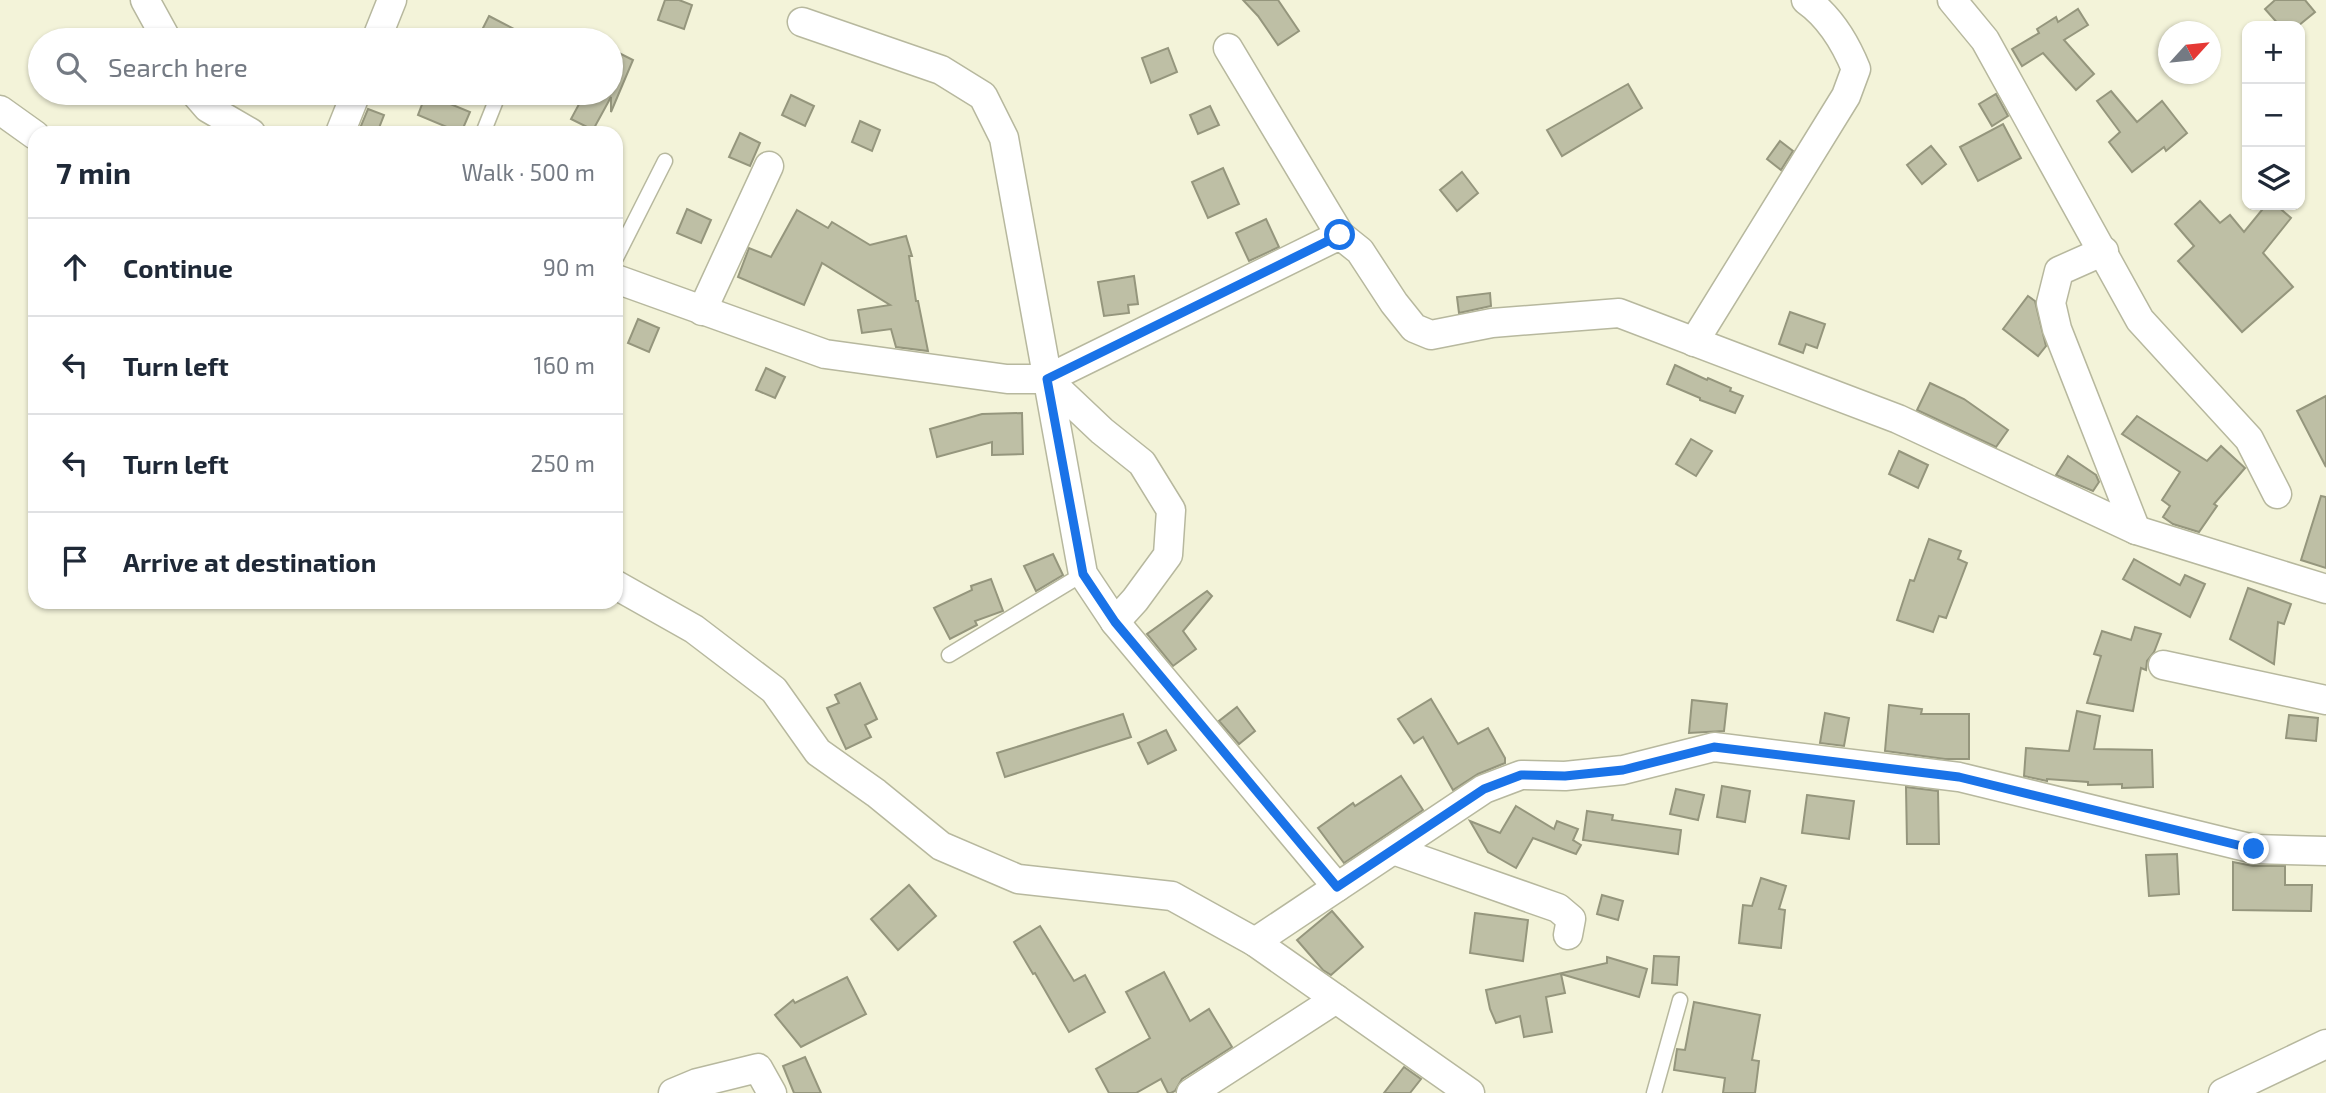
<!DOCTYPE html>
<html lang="en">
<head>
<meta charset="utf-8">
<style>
  :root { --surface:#fff; --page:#f2f2f3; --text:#1f2937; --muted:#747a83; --line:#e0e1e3 }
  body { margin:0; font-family:"Exo 2",sans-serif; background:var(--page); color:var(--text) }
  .controls { position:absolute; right:21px; top:21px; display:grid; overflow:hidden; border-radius:14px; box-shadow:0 2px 5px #0004 }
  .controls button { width:63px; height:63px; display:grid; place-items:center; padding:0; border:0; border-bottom:2px solid var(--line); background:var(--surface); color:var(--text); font:35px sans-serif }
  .compass { position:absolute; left:2158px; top:21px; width:63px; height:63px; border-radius:50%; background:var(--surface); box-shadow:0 2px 5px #0004; rotate:63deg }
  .stop { position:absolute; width:21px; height:21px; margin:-16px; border:5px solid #1a73e8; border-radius:50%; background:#fff }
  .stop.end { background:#1a73e8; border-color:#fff; box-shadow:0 2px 7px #0008 }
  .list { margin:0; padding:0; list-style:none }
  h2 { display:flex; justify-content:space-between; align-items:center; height:91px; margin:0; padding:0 28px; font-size:30px }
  h2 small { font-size:23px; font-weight:400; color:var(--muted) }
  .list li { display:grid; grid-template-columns:46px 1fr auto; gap:21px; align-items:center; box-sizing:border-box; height:98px; padding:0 28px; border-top:2px solid var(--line) }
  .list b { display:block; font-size:26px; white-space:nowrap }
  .list em { font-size:23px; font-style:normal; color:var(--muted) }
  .icon { flex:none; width:38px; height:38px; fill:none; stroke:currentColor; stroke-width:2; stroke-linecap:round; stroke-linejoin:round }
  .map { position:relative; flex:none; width:2326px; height:1093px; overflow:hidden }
  .search { position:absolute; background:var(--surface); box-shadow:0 2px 5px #0004; left:28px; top:28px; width:595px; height:77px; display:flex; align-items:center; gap:18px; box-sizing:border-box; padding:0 24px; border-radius:38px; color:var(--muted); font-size:26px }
  .panel { position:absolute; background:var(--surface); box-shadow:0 2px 5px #0004; left:28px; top:126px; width:595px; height:483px; border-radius:21px }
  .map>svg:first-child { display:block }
  .building { fill:#bebfa5; stroke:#95967d; stroke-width:2 }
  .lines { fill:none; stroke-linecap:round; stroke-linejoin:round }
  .lane-casing { stroke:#b7b89e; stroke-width:17 }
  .street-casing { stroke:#b7b89e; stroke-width:31 }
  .lane { stroke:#fff; stroke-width:14 }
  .street { stroke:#fff; stroke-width:28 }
  .route { stroke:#1a73e8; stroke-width:9 }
</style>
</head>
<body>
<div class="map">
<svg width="2326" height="1093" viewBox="0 0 2326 1093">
  <rect width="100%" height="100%" fill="#f3f3d9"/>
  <g class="building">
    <polygon points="665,0 679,0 692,5 684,29 658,20"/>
    <polygon points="1243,0 1278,0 1299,31 1278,45 1258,16"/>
    <polygon points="2275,0 2305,0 2315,12 2298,26 2280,26 2265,9"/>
    <polygon points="2078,9 2088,25 2064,40 2094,74 2076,90 2043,53 2022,66 2012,49 2039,33 2037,29 2056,17 2058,22"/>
    <polygon points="489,16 535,40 477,40"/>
    <polygon points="1168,48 1177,72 1151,83 1142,58"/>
    <polygon points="611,49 633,60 611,112 611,97 593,130 571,119 585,93 611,93"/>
    <polygon points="1628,84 1642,108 1562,156 1547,130"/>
    <polygon points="2111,91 2137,122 2162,101 2187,133 2166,151 2164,147 2132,172 2109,142 2120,132 2097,101"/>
    <polygon points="426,94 470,112 461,133 418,115"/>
    <polygon points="1996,94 2008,116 1992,126 1979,104"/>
    <polygon points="791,95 814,106 805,126 782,115"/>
    <polygon points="1210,106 1219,125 1198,134 1190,115"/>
    <polygon points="368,109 384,115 377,133 358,133"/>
    <polygon points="860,121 880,130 872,151 852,142"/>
    <polygon points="2003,124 2021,158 1978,181 1960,147"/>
    <polygon points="740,133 760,143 750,166 729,157"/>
    <polygon points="1780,141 1793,151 1781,170 1767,159"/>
    <polygon points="1931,146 1946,164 1922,184 1907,165"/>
    <polygon points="1223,168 1239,204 1208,218 1192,182"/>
    <polygon points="1462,172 1478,193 1457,211 1440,190"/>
    <polygon points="2200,201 2220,223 2230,215 2244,232 2266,205 2276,205 2291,218 2263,253 2293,287 2242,332 2178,261 2194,246 2175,224"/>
    <polygon points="687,209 711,220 701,243 677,233"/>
    <polygon points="797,210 828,228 832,222 870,245 906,236 912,256 909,256 916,301 918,301 928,351 896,347 891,329 862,333 858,310 890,305 822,263 804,305 738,277 749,248 771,257"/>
    <polygon points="1266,219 1279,247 1249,261 1236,233"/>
    <polygon points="1134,276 1138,304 1128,305 1129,313 1104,316 1098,282"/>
    <polygon points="1490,293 1491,306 1459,313 1457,297"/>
    <polygon points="2028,296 2035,301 2046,346 2038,356 2003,329"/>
    <polygon points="1790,312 1825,324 1817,348 1806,344 1803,353 1779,344"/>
    <polygon points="638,319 659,328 649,352 628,343"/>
    <polygon points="1675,365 1707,380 1708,378 1731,388 1730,391 1743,396 1735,413 1700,400 1700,398 1667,384"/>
    <polygon points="766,368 785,377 775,398 756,390"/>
    <polygon points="1930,383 1964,399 2008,430 1996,447 1917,410"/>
    <polygon points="2326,396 2326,467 2297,411"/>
    <polygon points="1022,413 1023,454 992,455 992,442 937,457 930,429 982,414"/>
    <polygon points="2137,416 2207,461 2221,446 2245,468 2214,504 2217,506 2199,532 2173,524 2163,517 2170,506 2162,500 2180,472 2122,434"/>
    <polygon points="1691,439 1712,451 1696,476 1676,464"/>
    <polygon points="1899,451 1928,465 1918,488 1889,474"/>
    <polygon points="2068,456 2096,475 2099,482 2093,491 2056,475"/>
    <polygon points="2321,496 2326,497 2326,568 2301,560"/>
    <polygon points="1929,539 1961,551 1958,559 1967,563 1946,618 1939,616 1933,632 1897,620 1910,580 1914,581"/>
    <polygon points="1053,554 1063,575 1036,591 1024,566"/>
    <polygon points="2134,559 2180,585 2185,575 2205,584 2190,617 2123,579"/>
    <polygon points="991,579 1003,611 975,621 977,625 950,639 934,608 972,590 971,586"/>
    <polygon points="2248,588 2291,604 2284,624 2278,622 2274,664 2230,639"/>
    <polygon points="1207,591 1212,596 1183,631 1196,649 1173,666 1147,634"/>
    <polygon points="2135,627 2161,634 2154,652 2147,661 2146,670 2141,668 2133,711 2087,703 2101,656 2094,654 2102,631 2131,640"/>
    <polygon points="860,683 877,719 865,725 871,737 846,749 827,708 839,703 835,695"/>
    <polygon points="1431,699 1458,744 1488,728 1505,758 1505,763 1478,774 1453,790 1423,737 1414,743 1398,719"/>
    <polygon points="1692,700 1727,704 1724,731 1689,733"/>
    <polygon points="1889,705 1922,709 1921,714 1969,714 1969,759 1945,759 1885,751"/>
    <polygon points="1237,707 1255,731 1239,744 1219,721"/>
    <polygon points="2077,711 2100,716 2094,749 2152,750 2153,787 2122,788 2122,784 2088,785 2088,782 2047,779 2047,781 2024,776 2026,748 2069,751"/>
    <polygon points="1825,713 1849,718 1844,746 1820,743"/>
    <polygon points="1123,714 1131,737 1005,777 997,753"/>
    <polygon points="2289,715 2318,718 2316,741 2286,738"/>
    <polygon points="1166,730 1176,750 1148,764 1138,743"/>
    <polygon points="1401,776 1423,810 1344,863 1318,828 1353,803 1355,806"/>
    <polygon points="1722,786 1750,791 1745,822 1717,817"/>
    <polygon points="1906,787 1938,791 1939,844 1907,844"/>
    <polygon points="1676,789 1704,795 1698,820 1670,814"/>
    <polygon points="1807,795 1854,801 1849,839 1802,833"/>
    <polygon points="1516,806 1554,829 1557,821 1578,829 1573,840 1581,845 1576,854 1533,838 1516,868 1488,852 1470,821 1500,833"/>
    <polygon points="1587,811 1613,815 1612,820 1681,830 1678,854 1583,840"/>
    <polygon points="2177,854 2179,894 2149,896 2146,855"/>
    <polygon points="2233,862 2253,866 2285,866 2285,885 2312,885 2311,911 2233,910"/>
    <polygon points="1761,878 1786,886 1779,909 1785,910 1781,948 1739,943 1743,905 1752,906"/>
    <polygon points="909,885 936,916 898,950 871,919"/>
    <polygon points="1602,895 1623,901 1618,920 1597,914"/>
    <polygon points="1332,911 1363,947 1331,975 1323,970 1297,940"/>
    <polygon points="1475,913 1528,920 1523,961 1470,953"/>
    <polygon points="1040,926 1074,981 1085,975 1105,1012 1069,1032 1035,973 1033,974 1014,942"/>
    <polygon points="1654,956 1679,957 1677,985 1652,983"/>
    <polygon points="1607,957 1647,969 1639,997 1561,974 1565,993 1546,997 1552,1032 1524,1037 1520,1016 1496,1023 1490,1009 1486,990 1607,963"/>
    <polygon points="1164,972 1190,1021 1209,1009 1232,1047 1182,1079 1175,1091 1171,1093 1168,1093 1161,1079 1136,1093 1109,1093 1096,1069 1150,1038 1126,992"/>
    <polygon points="847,977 866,1014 801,1047 775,1015 793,1000 795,1003"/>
    <polygon points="1694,1002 1760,1015 1752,1060 1759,1061 1755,1093 1723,1093 1725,1078 1674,1070 1677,1049 1685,1050"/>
    <polygon points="805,1057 821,1093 794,1093 783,1066"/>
    <polygon points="1404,1067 1421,1079 1410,1093 1384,1093"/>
  </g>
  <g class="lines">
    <g class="lane-casing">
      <g id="lane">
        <polyline points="483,133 499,93"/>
        <polyline points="616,258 665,161"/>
        <polyline points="949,655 1083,574"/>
        <polyline points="1654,1093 1680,1000"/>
      </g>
    </g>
    <g class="street-casing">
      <g id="street">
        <polyline points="145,0 167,40"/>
        <polyline points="1952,0 1985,40 2140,320 2249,439 2277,494"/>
        <polyline points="802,22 941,70 983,96 1004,138 1083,574 1115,622 1337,887"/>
        <polyline points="376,40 392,0"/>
        <polyline points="1228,48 1340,235"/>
        <polyline points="195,93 208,108 251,133"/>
        <polyline points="0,110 35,135"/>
        <polyline points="340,133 356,93"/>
        <polyline points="2104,251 2059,271 2051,303 2057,329 2136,530"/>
        <polyline points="616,279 825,354 1007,379 1047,379 1340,235 1360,251 1394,303 1414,328 1431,335 1492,323 1619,313 1898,419 2136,530 2326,589"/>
        <polyline points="702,311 769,166"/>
        <path d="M 1694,342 L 1846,96 L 1856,69 C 1845,42 1830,17 1806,0"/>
        <polyline points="1047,379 1102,431 1142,463 1171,510 1168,555 1135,600 1115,622"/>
        <polyline points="616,585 694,629 774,690 818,752 876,793 941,846 1018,879 1172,896 1255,942 1470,1093"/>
        <polyline points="2163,665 2326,700"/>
        <polyline points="1393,850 1558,908 1571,919 1568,935"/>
        <polyline points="1255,942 1484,789 1521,775 1565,776 1623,770 1714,747 1959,777 2254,849 2326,851"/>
        <polyline points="673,1093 697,1083 758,1068 772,1093"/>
        <polyline points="1191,1093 1336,999"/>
        <polyline points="2223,1093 2326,1044"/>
      </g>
    </g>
    <use href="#lane" class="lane"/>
    <use href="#street" class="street"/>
  </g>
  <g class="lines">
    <polyline class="route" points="1340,235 1047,379 1083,574 1115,622 1337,887 1484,789 1521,775 1565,776 1623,770 1714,747 1959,777 2254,849"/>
  </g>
</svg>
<div class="controls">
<button>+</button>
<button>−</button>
<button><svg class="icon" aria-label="layers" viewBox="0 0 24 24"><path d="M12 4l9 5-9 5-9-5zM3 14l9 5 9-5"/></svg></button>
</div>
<svg class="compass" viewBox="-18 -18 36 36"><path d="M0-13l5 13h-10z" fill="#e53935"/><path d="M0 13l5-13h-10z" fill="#747a83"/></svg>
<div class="stop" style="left:1340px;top:235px"></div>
<div class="stop end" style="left:2254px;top:849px"></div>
<div class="search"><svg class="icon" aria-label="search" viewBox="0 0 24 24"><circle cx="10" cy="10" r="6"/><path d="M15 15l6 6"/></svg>Search here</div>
<section class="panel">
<h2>7 min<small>Walk · 500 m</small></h2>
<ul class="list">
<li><svg class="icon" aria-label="ahead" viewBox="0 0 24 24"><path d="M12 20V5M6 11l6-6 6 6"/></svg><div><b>Continue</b></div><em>90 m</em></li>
<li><svg class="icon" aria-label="left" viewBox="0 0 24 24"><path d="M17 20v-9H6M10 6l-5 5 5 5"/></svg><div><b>Turn left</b></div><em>160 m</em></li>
<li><svg class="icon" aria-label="left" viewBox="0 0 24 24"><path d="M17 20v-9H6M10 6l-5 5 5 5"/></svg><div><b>Turn left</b></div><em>250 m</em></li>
<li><svg class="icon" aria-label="arrive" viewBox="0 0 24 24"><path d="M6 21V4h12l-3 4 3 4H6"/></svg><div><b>Arrive at destination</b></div></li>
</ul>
</section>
</div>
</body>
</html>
